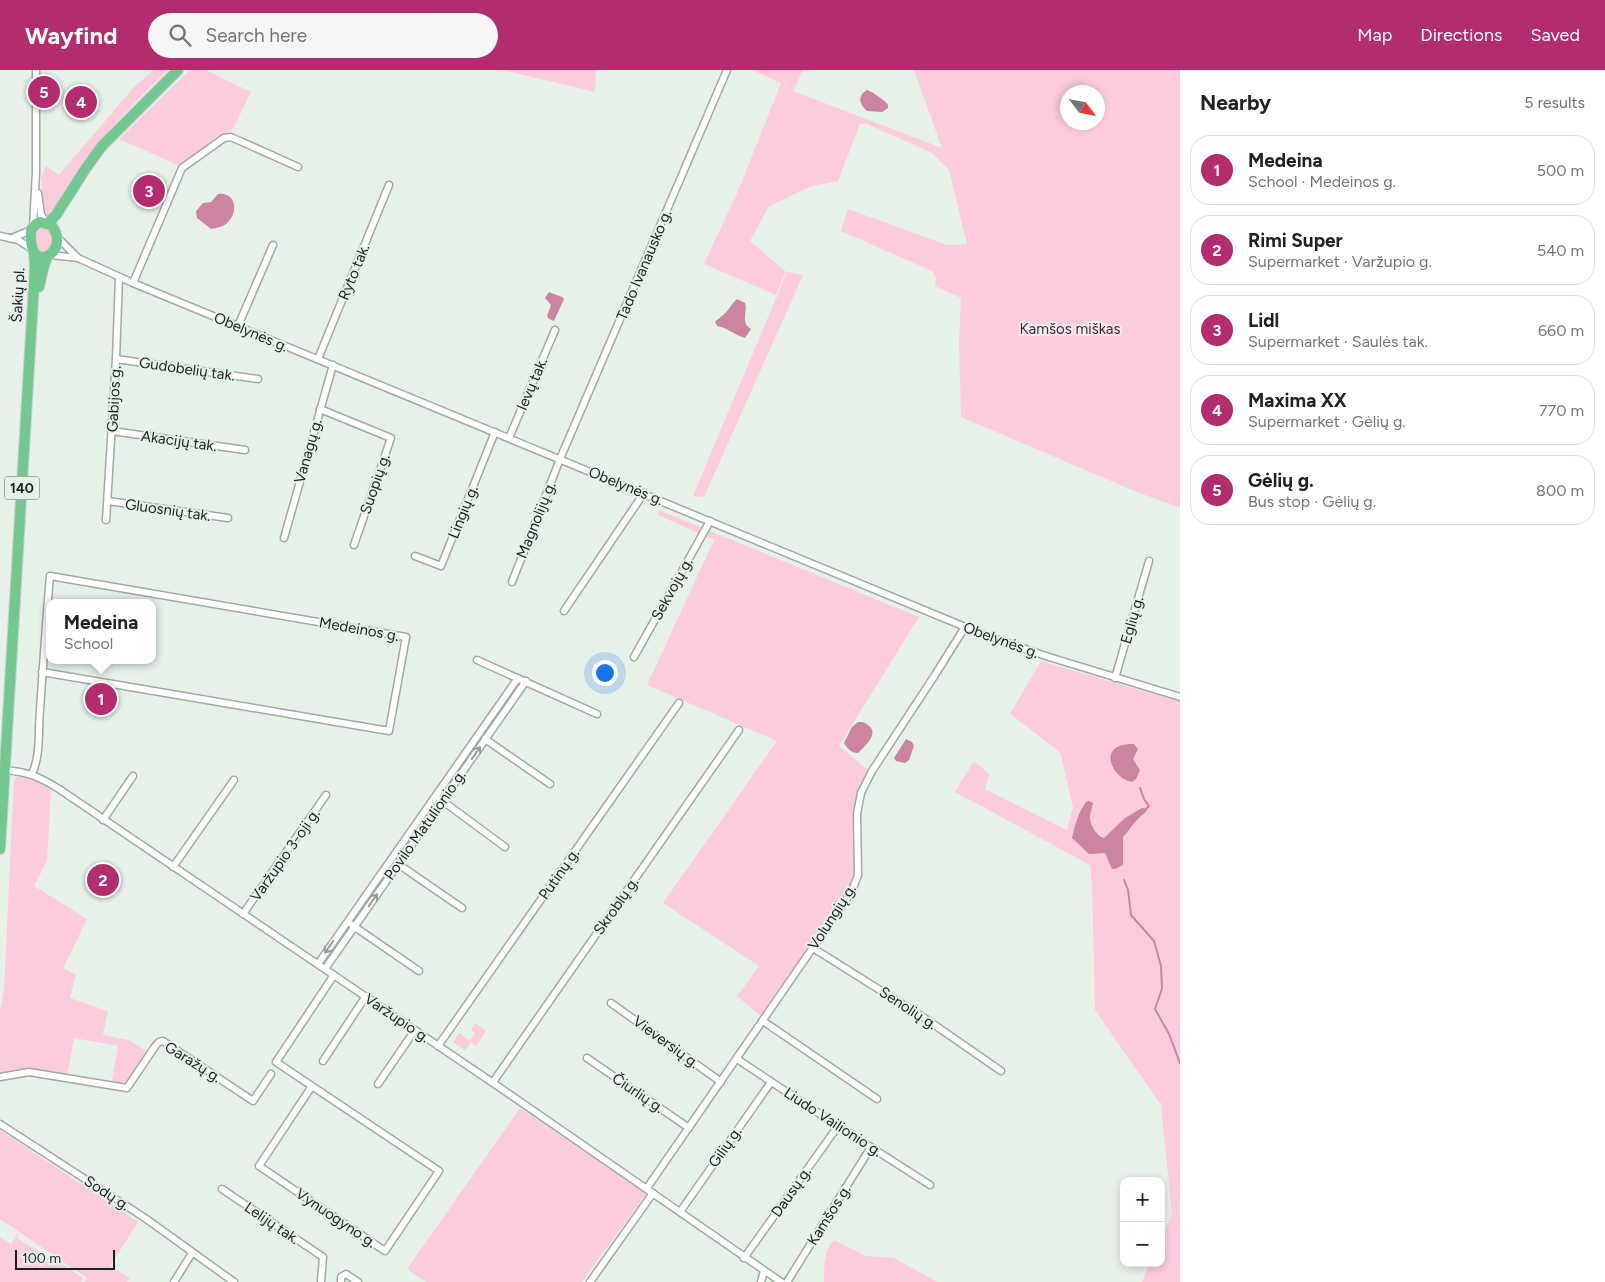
<!DOCTYPE html>
<html lang="en">
<head>
<meta charset="utf-8">
<style>
  :root { --surface:#fff; --page:#f6f6f6; --text:#202124; --muted:#757577; --line:#e0e0e0; --accent:#b32c6e }
  body { margin:0; font-family:Figtree,sans-serif; background:var(--page); color:var(--text) }
  .controls { position:absolute; right:15px; bottom:15px; display:grid; overflow:hidden; border-radius:10px; box-shadow:0 2px 8px #0003 }
  .controls button { width:45px; height:45px; display:grid; place-items:center; padding:0; border:0; border-bottom:1px solid var(--line); background:var(--surface); color:var(--text); font:25px sans-serif }
  .compass { position:absolute; left:1060px; top:15px; width:45px; height:45px; border-radius:50%; background:var(--surface); box-shadow:0 2px 8px #0003; rotate:122deg }
  .scale { position:absolute; left:15px; bottom:12px; width:100px; box-sizing:border-box; padding-left:5px; border:2px solid #1d201d; border-top:0; font-size:14px; line-height:18px; white-space:nowrap; color:#1d201d; -webkit-text-stroke:4px #e6f1e8; paint-order:stroke }
  .you { position:absolute; left:604px; top:602px; width:18px; height:18px; margin:-12px; border:4px solid #fff; border-radius:50%; background:#1a73e8; box-shadow:0 0 0 8px #1a73e833 }
  .badge { display:grid; place-items:center; width:32px; height:32px; border-radius:50%; background:var(--accent); color:#fff; font-size:16px; font-weight:700 }
  .pin { position:absolute; translate:-50% -50%; border:2px solid #fff; box-shadow:0 1px 5px #0006 }
  .popup { position:absolute; left:46px; top:529px; width:110px; height:65px; box-sizing:border-box; display:grid; place-content:center; border-radius:10px; background:var(--surface); filter:drop-shadow(0 1px 4px #0005); font-size:16px; white-space:nowrap; color:var(--muted) }
  .popup b { font-size:19px; color:var(--text) }
  .popup::after { content:''; position:absolute; left:50%; top:100%; margin-left:-10px; border:10px solid transparent; border-top-color:var(--surface) }
  .list { margin:0; padding:0; list-style:none }
  h2 { display:flex; justify-content:space-between; align-items:center; height:65px; margin:0; padding:0 20px; font-size:21px }
  h2 small { font-size:16px; font-weight:400; color:var(--muted) }
  .list li { display:grid; grid-template-columns:32px 1fr auto; gap:15px; align-items:center; box-sizing:border-box; height:70px; margin:0 10px 10px; padding:0 10px; border:1px solid var(--line); border-radius:20px }
  .list b { display:block; font-size:19px; white-space:nowrap }
  .list p { margin:0; font-size:16px; white-space:nowrap; color:var(--muted) }
  .list em { font-size:16px; font-style:normal; color:var(--muted) }
  .icon { flex:none; width:28px; height:28px; fill:none; stroke:currentColor; stroke-width:2; stroke-linecap:round; stroke-linejoin:round }
  .map { position:relative; flex:none; width:1180px; height:1212px; overflow:hidden }
  header { display:flex; align-items:center; gap:30px; box-sizing:border-box; height:70px; padding:0 25px; background:var(--accent); color:#fff }
  header strong { font-size:24px }
  nav { display:flex; gap:28px; margin-inline-start:auto; font-size:18px }
  .search { width:350px; height:45px; background:var(--page); display:flex; align-items:center; gap:12px; box-sizing:border-box; padding:0 18px; border-radius:28px; color:var(--muted); font-size:19px }
  main { display:flex }
  aside { flex:1; background:var(--surface) }
  .map>svg:first-child { display:block }
  .green { fill:#fcccdd; fill-rule:evenodd }
  .water { fill:#cb85a0 }
  .lines { fill:none; stroke-linecap:round; stroke-linejoin:round }
  .stream { stroke:#cb85a0; stroke-width:2 }
  .minor-casing { stroke:#a0aaa2; stroke-width:9 }
  .primary-casing { stroke:#cdcecd; stroke-width:12 }
  .minor { stroke:#fff; stroke-width:6 }
  .primary { stroke:#73c892; stroke-width:10 }
  .oneway { stroke:#999b99 }
  .labels { text-anchor:middle; stroke-width:4; stroke-linejoin:round; paint-order:stroke }
  .shield { fill:#e6f1e8; stroke:#595f5a; stroke-width:1 }
  .shield-label { font-size:14px; font-weight:bold; fill:#1d201d }
  .street-label { font-size:15px; fill:#1d201d; stroke:#e6f1e8 }
  .park-label { font-size:15px; fill:#65133c; stroke:#e6f1e8 }
</style>
</head>
<body>
<header>
<strong>Wayfind</strong>
<div class="search"><svg class="icon" aria-label="search" viewBox="0 0 24 24"><circle cx="10" cy="10" r="6"/><path d="M15 15l6 6"/></svg>Search here</div>
<nav><a>Map</a><a>Directions</a><a>Saved</a></nav>
</header>
<main>
<div class="map">
<svg width="1180" height="1212" viewBox="0 0 1180 1212">
  <rect width="100%" height="100%" fill="#e6f1e8"/>
  <g class="green">
    <path d="M 154,0 L 168,0 C 141,26 114,53 91,82 C 76,102 64,124 52,145 L 46,146 L 44,144 L 41,107 L 46,96 L 59,105 L 135,16 Z"/>
    <polygon points="190,0 206,0 251,22 233,59 180,96 119,69"/>
    <polygon points="503,0 596,0 595,22"/>
    <path d="M 752,0 L 803,0 L 793,21 L 942,78 L 914,0 L 1180,0 L 1180,438 L 1137,422 L 961,347 L 959,273 L 961,228 L 935,216 L 936,207 L 932,201 L 841,161 L 848,139 L 947,175 L 967,174 L 949,100 L 932,83 L 867,54 L 860,54 L 838,111 L 812,116 L 769,136 L 750,171 L 786,202 L 776,225 L 704,194 L 738,121 L 781,13 ZM 1068,22 L 1098,22 L 1098,52 L 1068,52 Z"/>
    <path d="M 45,156 L 50,162 L 51,177 L 47,182 L 41,182 C 36,177 35,164 39,157 Z"/>
    <polygon points="787,202 803,205 704,427 693,426"/>
    <polygon points="659,440 919,547 839,676 869,701 862,714 854,738 856,802 851,817 762,947 737,926 759,896 663,833 777,671 647,615 714,470 658,445"/>
    <polygon points="1041,591 1180,632 1180,1212 1142,1212 1150,1193 1161,1193 1161,1169 1172,1145 1161,1035 1095,940 1092,813 1090,795 955,722 974,691 989,704 985,719 1067,760 1073,737 1060,682 1010,644"/>
    <polygon points="19,706 33,709 51,720 47,791 34,816 87,849 63,898 76,905 70,928 108,941 103,965 128,970 149,982 134,1005 121,1015 112,1011 118,976 74,968 67,1005 31,999 0,1004 0,942 4,919 14,710"/>
    <polygon points="475,953 486,961 476,976 471,972 465,980 453,972 459,963 470,971 475,963 471,960"/>
    <polygon points="520,1038 646,1124 582,1212 426,1212 407,1199"/>
    <polygon points="0,1060 138,1152 110,1196 130,1208 127,1212 85,1212 87,1208 0,1149"/>
    <polygon points="17,1164 19,1165 17,1168 48,1188 50,1186 83,1208 81,1212 0,1212 0,1167 11,1174"/>
    <path d="M 834,1170 L 866,1186 L 894,1188 L 937,1212 L 824,1212 C 824,1199 824,1180 834,1170 Z"/>
  </g>
  <g class="water">
    <path d="M 867,20 C 871,21 886,31 888,35 L 888,38 L 882,42 L 867,41 C 859,34 857,26 867,20 Z"/>
    <path d="M 218,124 C 237,122 239,144 226,154 C 222,157 216,158 211,159 L 197,148 L 196,141 L 203,133 L 211,132 Z"/>
    <polygon points="549,222 562,227 564,229 554,251 549,249 547,246 551,235 545,228"/>
    <path d="M 737,229 L 745,233 C 748,243 740,252 751,259 L 745,268 C 735,265 728,258 717,256 L 715,252 C 717,249 720,248 722,246 C 728,242 731,234 737,229 Z"/>
    <path d="M 858,652 C 863,652 865,652 869,656 C 879,664 865,676 858,683 C 851,683 848,679 844,673 L 852,657 Z"/>
    <polygon points="906,669 912,672 914,676 909,690 905,693 896,691 894,688"/>
    <path d="M 1134,674 L 1138,679 L 1133,689 L 1140,700 L 1136,709 L 1132,712 C 1112,709 1095,673 1134,674 Z"/>
    <path d="M 1089,731 L 1093,733 C 1092,737 1091,741 1090,745 C 1089,753 1096,766 1104,768 L 1125,748 L 1142,738 L 1147,739 L 1146,742 C 1136,749 1131,758 1123,767 L 1123,795 L 1115,799 L 1112,799 L 1105,783 L 1089,784 L 1072,768 C 1075,755 1078,743 1086,732 Z"/>
  </g>
  <g class="lines">
    <g class="stream">
      <polyline points="1140,718 1144,729 1149,736 1146,739"/>
      <polyline points="1124,810 1128,820 1131,845 1154,871 1161,896 1162,919 1155,939 1169,964 1180,993"/>
    </g>
    <g class="minor-casing">
      <g id="minor">
        <polyline points="38,123 41,145 46,152"/>
        <polyline points="33,156 36,103 36,0"/>
        <polyline points="0,166 18,170 32,179"/>
        <polyline points="56,166 78,188"/>
        <polyline points="12,168 31,160"/>
        <polyline points="51,185 78,188 133,213 987,566 1049,587 1180,627"/>
        <polyline points="133,213 182,98 224,68 231,67 298,97"/>
        <polyline points="238,256 273,175"/>
        <polyline points="116,289 258,309"/>
        <polyline points="318,289 389,115"/>
        <polyline points="320,339 391,368 354,475"/>
        <polyline points="112,361 245,380"/>
        <polyline points="509,368 555,260"/>
        <polyline points="108,431 228,448"/>
        <polyline points="106,450 116,289 119,207"/>
        <polyline points="284,468 333,295"/>
        <polyline points="415,486 441,496 495,362"/>
        <polyline points="512,512 560,389 727,0"/>
        <polyline points="564,541 644,423"/>
        <polyline points="634,587 710,451"/>
        <polyline points="477,590 597,644"/>
        <polyline points="1115,608 1149,491"/>
        <polyline points="485,669 550,714"/>
        <path d="M 5,700 C 28,702 40,707 59,719 L 499,1017 L 781,1212"/>
        <path d="M 32,704 C 41,684 38,661 40,640 C 43,596 46,551 50,506 L 406,567 L 389,661 L 42,602"/>
        <polyline points="440,729 505,777"/>
        <polyline points="103,750 133,706"/>
        <polyline points="398,794 462,838"/>
        <polyline points="173,797 234,710"/>
        <polyline points="243,844 326,725"/>
        <polyline points="352,855 419,901"/>
        <polyline points="813,878 926,949 1001,1001"/>
        <polyline points="318,894 518,608"/>
        <polyline points="325,899 526,611"/>
        <polyline points="611,933 721,1012"/>
        <polyline points="763,951 877,1029"/>
        <polyline points="438,976 679,633"/>
        <polyline points="587,988 689,1058"/>
        <polyline points="737,989 838,1056 930,1115"/>
        <polyline points="323,991 366,926"/>
        <polyline points="0,1007 29,1002 127,1018 156,975 159,972 163,971 253,1031 271,1004"/>
        <polyline points="493,1012 739,660"/>
        <polyline points="378,1014 415,960"/>
        <polyline points="312,1016 259,1096 385,1181 439,1101 276,992 334,905"/>
        <polyline points="0,1054 145,1148 234,1212"/>
        <polyline points="647,1118 852,821 858,805 857,744 861,723 872,701 935,605 965,557"/>
        <polyline points="222,1119 323,1187 321,1212"/>
        <polyline points="680,1142 771,1012"/>
        <polyline points="744,1188 838,1056"/>
        <polyline points="174,1212 192,1183"/>
        <polyline points="341,1212 341,1207 346,1204 358,1212"/>
        <polyline points="590,1212 653,1123"/>
        <polyline points="761,1212 764,1201"/>
        <polyline points="787,1212 871,1077"/>
      </g>
    </g>
    <g class="primary-casing">
      <g id="primary">
        <path d="M 40,152 L 51,155 C 73,181 27,210 31,160 L 36,154 Z"/>
        <polyline points="48,153 56,145 86,98 102,76 178,0"/>
        <polyline points="39,217 43,199 47,187"/>
        <polyline points="0,779 35,197 34,182"/>
      </g>
    </g>
    <use href="#minor" class="minor"/>
    <use href="#primary" class="primary"/>
  </g>
  <defs><path id="oneway-shaft" d="M-6 0H5M1.5-3L5.5 0L1.5 3" fill="none" stroke-width="1.6" stroke-linecap="round" stroke-linejoin="round" transform="scale(1.25)"/></defs>
  <g class="oneway">
    <use href="#oneway-shaft" transform="translate(476 683) rotate(-55)"/>
    <use href="#oneway-shaft" transform="translate(373 830) rotate(-55)"/>
    <use href="#oneway-shaft" transform="translate(329 877) rotate(125)"/>
  </g>
  <g class="labels">
    <rect class="shield" x="4.5" y="406.5" width="35" height="23" rx="4"/>
    <g class="shield-label">
      <text x="22" y="423">140</text>
    </g>
    <g class="street-label">
      <text transform="translate(644 195) rotate(-67)" y="5">Tado Ivanausko g.</text>
      <text transform="translate(354 202) rotate(-68)" y="5">Ryto tak.</text>
      <text transform="translate(18 225) rotate(-87)" y="5">Šakių pl.</text>
      <text transform="translate(251 262) rotate(23)" y="5">Obelynės g.</text>
      <text transform="translate(187 299) rotate(8)" y="5">Gudobelių tak.</text>
      <text transform="translate(532 314) rotate(-67)" y="5">Ievų tak.</text>
      <text transform="translate(114 329) rotate(-87)" y="5">Gabijos g.</text>
      <text transform="translate(179 371) rotate(8)" y="5">Akacijų tak.</text>
      <text transform="translate(308 381) rotate(-74)" y="5">Vanagų g.</text>
      <text transform="translate(375 414) rotate(-71)" y="5">Suopių g.</text>
      <text transform="translate(626 416) rotate(22)" y="5">Obelynės g.</text>
      <text transform="translate(168 440) rotate(8)" y="5">Gluosnių tak.</text>
      <text transform="translate(463 442) rotate(-68)" y="5">Lingių g.</text>
      <text transform="translate(536 450) rotate(-68)" y="5">Magnolijų g.</text>
      <text transform="translate(672 519) rotate(-61)" y="5">Sekvojų g.</text>
      <text transform="translate(1132 550) rotate(-74)" y="5">Eglių g.</text>
      <text transform="translate(359 559) rotate(10)" y="5">Medeinos g.</text>
      <text transform="translate(1001 570) rotate(20)" y="5">Obelynės g.</text>
      <text transform="translate(425 755) rotate(-55)" y="5">Povilo Matulionio g.</text>
      <text transform="translate(285 785) rotate(-55)" y="5">Varžupio 3-oji g.</text>
      <text transform="translate(559 804) rotate(-55)" y="5">Putinų g.</text>
      <text transform="translate(616 836) rotate(-55)" y="5">Skroblų g.</text>
      <text transform="translate(832 847) rotate(-57)" y="5">Volungių g.</text>
      <text transform="translate(908 938) rotate(33)" y="5">Senolių g.</text>
      <text transform="translate(397 948) rotate(34)" y="5">Varžupio g.</text>
      <text transform="translate(666 972) rotate(36)" y="5">Vieversių g.</text>
      <text transform="translate(193 992) rotate(32)" y="5">Garažų g.</text>
      <text transform="translate(638 1023) rotate(34)" y="5">Čiurlių g.</text>
      <text transform="translate(833 1052) rotate(33)" y="5">Liudo Vailionio g.</text>
      <text transform="translate(725 1077) rotate(-55)" y="5">Gilių g.</text>
      <text transform="translate(791 1122) rotate(-55)" y="5">Dausų g.</text>
      <text transform="translate(107 1123) rotate(33)" y="5">Sodų g.</text>
      <text transform="translate(829 1145) rotate(-58)" y="5">Kamšos g.</text>
      <text transform="translate(336 1148) rotate(34)" y="5">Vynuogyno g.</text>
      <text transform="translate(272 1153) rotate(34)" y="5">Lelijų tak.</text>
    </g>
    <g class="park-label">
      <text x="1070" y="264">Kamšos miškas</text>
    </g>
  </g>
</svg>
<div class="controls">
<button>+</button>
<button>−</button>
</div>
<svg class="compass" viewBox="-18 -18 36 36"><path d="M0-13l5 13h-10z" fill="#e53935"/><path d="M0 13l5-13h-10z" fill="#757577"/></svg>
<div class="scale">100 m</div>
<div class="you"></div>
<div class="pin badge" style="left:101px;top:629px">1</div>
<div class="popup"><b>Medeina</b>School</div>
<div class="pin badge" style="left:103px;top:810px">2</div>
<div class="pin badge" style="left:149px;top:121px">3</div>
<div class="pin badge" style="left:81px;top:32px">4</div>
<div class="pin badge" style="left:44px;top:22px">5</div>
</div>
<aside>
<h2>Nearby<small>5 results</small></h2>
<ul class="list">
<li><span class="badge">1</span><div><b>Medeina</b><p>School · Medeinos g.</p></div><em>500 m</em></li>
<li><span class="badge">2</span><div><b>Rimi Super</b><p>Supermarket · Varžupio g.</p></div><em>540 m</em></li>
<li><span class="badge">3</span><div><b>Lidl</b><p>Supermarket · Saulės tak.</p></div><em>660 m</em></li>
<li><span class="badge">4</span><div><b>Maxima XX</b><p>Supermarket · Gėlių g.</p></div><em>770 m</em></li>
<li><span class="badge">5</span><div><b>Gėlių g.</b><p>Bus stop · Gėlių g.</p></div><em>800 m</em></li>
</ul>
</aside>
</main>
</body>
</html>
